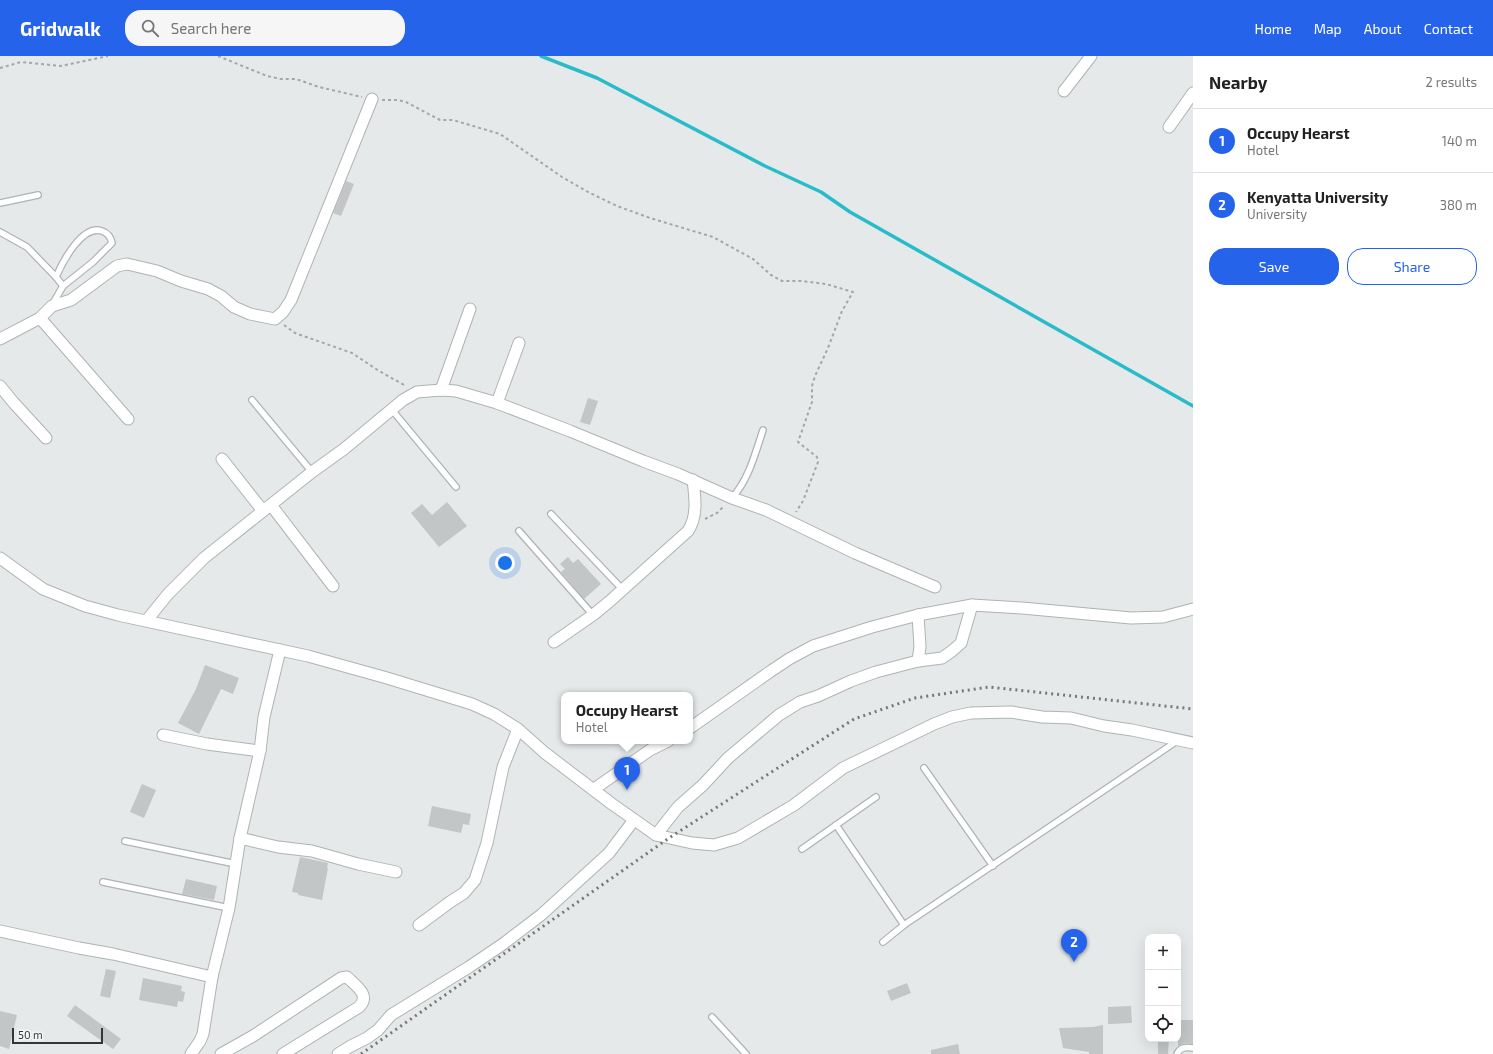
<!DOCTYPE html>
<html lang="en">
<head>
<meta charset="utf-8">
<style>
  :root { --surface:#fff; --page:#f6f6f6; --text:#222; --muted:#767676; --line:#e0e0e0; --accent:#2563eb }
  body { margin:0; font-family:"Exo 2",sans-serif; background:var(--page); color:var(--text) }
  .controls { position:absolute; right:12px; bottom:12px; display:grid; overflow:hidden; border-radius:8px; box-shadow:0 4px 16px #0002 }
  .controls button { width:36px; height:36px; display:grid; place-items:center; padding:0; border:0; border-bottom:1px solid var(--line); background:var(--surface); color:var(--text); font:20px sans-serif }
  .scale { position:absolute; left:12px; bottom:10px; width:91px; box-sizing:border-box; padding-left:4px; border:2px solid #353636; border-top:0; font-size:11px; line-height:14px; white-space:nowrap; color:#353636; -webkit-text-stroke:3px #f3f7f7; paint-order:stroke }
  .you { position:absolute; left:505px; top:507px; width:14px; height:14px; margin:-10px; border:3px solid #fff; border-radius:50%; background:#1a73e8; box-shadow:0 0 0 6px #1a73e833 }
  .badge { display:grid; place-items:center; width:26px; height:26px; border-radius:50%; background:var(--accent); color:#fff; font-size:13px; font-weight:700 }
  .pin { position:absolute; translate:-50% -33px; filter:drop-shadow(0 1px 2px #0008) }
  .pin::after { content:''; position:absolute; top:21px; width:14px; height:12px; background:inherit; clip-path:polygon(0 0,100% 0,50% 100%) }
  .popup { position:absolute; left:561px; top:636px; width:132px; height:52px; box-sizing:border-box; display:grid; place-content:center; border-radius:8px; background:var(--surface); filter:drop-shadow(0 1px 3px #0005); font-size:13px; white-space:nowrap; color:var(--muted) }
  .popup b { font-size:15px; color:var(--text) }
  .popup::after { content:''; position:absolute; left:50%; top:100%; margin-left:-8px; border:8px solid transparent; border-top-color:var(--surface) }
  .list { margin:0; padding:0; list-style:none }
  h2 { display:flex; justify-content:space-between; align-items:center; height:52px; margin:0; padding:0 16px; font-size:17px }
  h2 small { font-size:13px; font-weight:400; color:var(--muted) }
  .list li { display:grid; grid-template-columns:26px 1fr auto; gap:12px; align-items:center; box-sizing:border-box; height:64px; padding:0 16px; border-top:1px solid var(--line) }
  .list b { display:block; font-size:15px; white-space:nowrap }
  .list p { margin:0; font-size:13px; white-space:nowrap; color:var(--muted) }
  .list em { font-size:13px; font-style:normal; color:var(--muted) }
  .actions { display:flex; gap:8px; padding:12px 16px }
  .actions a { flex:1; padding:9px 0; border:1px solid var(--accent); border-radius:16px; text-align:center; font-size:14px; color:var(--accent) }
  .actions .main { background:var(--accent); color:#fff }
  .icon { flex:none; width:22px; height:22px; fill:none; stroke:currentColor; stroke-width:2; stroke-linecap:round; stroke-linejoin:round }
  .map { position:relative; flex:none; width:1193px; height:998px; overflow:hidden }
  header { display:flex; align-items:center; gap:24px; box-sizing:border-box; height:56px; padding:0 20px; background:var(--accent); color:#fff }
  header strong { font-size:19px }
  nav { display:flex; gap:22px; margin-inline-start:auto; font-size:14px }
  .search { width:280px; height:36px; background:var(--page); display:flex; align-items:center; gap:10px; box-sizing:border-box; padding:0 14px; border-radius:16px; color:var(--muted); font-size:15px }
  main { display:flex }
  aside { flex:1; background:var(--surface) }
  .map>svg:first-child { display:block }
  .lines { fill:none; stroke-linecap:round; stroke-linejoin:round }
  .stream { stroke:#28bbc9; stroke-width:3.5 }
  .building { fill:#c2c6c7 }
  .lane-casing { stroke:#afb3b3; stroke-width:8 }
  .street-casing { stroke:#afb3b3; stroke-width:13 }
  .path { stroke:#a4a7a7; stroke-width:2; stroke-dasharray:3 3; stroke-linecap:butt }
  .lane { stroke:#fff; stroke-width:5.5 }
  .street { stroke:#fff; stroke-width:11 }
  .rail { stroke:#767878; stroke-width:3; stroke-dasharray:2 4; stroke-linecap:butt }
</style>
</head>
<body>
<header>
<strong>Gridwalk</strong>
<div class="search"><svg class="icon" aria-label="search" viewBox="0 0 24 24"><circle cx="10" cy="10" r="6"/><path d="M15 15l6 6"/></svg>Search here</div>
<nav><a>Home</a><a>Map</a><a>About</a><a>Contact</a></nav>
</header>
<main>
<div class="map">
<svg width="1193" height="998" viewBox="0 0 1193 998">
  <rect width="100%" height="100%" fill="#e5e9ea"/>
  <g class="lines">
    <polyline class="stream" points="541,0 597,22 765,110 821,136 850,156 1193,350"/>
  </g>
  <g class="building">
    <polygon points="346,125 354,128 341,160 333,157"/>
    <polygon points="588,342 598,345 590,369 580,366"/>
    <polygon points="447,446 467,470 439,491 411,457 422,448 432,459"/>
    <polygon points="568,501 573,507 578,503 601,528 584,543 561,516 565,513 560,508"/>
    <polygon points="205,609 239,622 233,638 221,633 199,678 178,667 196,633"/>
    <polygon points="142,728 156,734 144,762 130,756"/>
    <polygon points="432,750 471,758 469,769 463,768 461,777 428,770"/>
    <polygon points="300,801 328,807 327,812 328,812 322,844 298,839 298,837 292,836"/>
    <polygon points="186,823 217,830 214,844 182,838"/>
    <polygon points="106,913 116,915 110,942 100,940"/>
    <polygon points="143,922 182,930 181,935 185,936 183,946 178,945 177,951 139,944"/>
    <polygon points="907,927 911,937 891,945 887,935"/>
    <polygon points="75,949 121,983 113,993 67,960"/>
    <polygon points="1131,950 1132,967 1108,968 1108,951"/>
    <polygon points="0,955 17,959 9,993 0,990"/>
    <polygon points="1178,964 1193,964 1193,988 1185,987 1178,990"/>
    <polygon points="1103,969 1103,998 1089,998 1089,996 1063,992 1059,972 1093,971"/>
    <polygon points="1158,983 1169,983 1168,998 1158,998"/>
    <polygon points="958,988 960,998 931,998 931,994"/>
  </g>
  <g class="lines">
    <g class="lane-casing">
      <g id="lane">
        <polyline points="0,147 38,139"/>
        <polyline points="0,176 27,191 56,221 63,230"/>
        <path d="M 52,249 L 63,230 L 93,206 L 112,187 C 111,182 108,177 102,175 C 82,168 62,207 56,221"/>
        <polyline points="252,344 312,416"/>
        <polyline points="392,354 456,431"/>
        <path d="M 732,442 C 749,423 755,398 763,374"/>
        <polyline points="551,458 623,534"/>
        <polyline points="519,475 593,559"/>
        <polyline points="924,712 993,810"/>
        <polyline points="836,769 904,869"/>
        <polyline points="125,785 236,808"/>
        <polyline points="802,793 876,741"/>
        <polyline points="103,826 229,852"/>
        <polyline points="883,886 904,869 1177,685"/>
        <polyline points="712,961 746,998"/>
        <path d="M 1177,998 C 1180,991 1186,991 1193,992"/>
      </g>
    </g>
    <g class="street-casing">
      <g id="street">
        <polyline points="1064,35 1091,0"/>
        <polyline points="1169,71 1193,37"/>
        <polyline points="40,262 128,363"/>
        <polyline points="0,283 40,262 52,250 71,244 117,210 127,208 157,215 181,225 208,233 221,240 234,251 250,258 275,263 283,256 291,244 372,43"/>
        <polyline points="0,330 13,346 46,382"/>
        <polyline points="441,334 470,253"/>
        <polyline points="497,347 519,287"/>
        <polyline points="222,403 263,455"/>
        <polyline points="271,449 333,530"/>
        <polyline points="0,502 43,533 85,550 118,559 308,600 387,622 472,648 494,658 518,673 545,697 612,748 656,779 692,787 714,789 738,782 794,749 843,712 934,668 952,661 971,657 1011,656 1042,661 1071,662 1104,670 1132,674 1193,687"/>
        <polyline points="918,559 920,591 918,605"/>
        <polyline points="147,564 168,538 204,502 312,416 344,393 403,344 417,336 441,334 456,335 497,347 570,375 643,405 678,418 732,442 766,454 855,497 935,531"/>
        <path d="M 554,586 L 593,559 L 610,545 L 688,475 C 698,460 695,441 693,424"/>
        <polyline points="690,672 771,615 789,603 813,590 872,571 918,559 972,549 1022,552 1131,562 1163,561 1193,553"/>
        <polyline points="163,679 207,688 260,695"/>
        <polyline points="594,733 650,694 668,685"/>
        <polyline points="656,779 678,751 703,729 728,702 779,659 800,646 818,640 851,625 876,616 918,605 942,602 952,595 961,587 972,549"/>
        <polyline points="240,782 278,791 312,795 358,808 396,816"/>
        <polyline points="419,869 450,846 464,837 475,824 487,787 503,711 518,673"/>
        <polyline points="0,875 79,892 113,898 212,921"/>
        <polyline points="191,998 200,985 203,978 212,921 229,852 240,782 260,695 264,661 280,594"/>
        <path d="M 221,998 L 253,980 L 341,922 L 347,921 C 356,930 371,939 359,951 L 283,998"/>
        <polyline points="338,998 351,990 367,982 378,974 391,959 469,911 503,888 541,859 609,797 634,764"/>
      </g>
    </g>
    <g class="path">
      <polyline points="218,0 267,20 281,23 296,23 319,31 362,41"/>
      <polyline points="0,12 21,6 61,10 108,0"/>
      <polyline points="382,44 398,44 406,46 440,64 453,64 500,78 562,121 590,137 617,150 650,162 713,181 753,203 771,219 782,225 802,225 826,228 853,236 842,255 828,292 815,320 812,330 812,346 798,386 817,401 818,406 803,445 796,456"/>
      <polyline points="284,269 295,277 352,297 379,315 406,330"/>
      <polyline points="705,463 717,457 723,451"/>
    </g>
    <use href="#lane" class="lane"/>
    <use href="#street" class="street"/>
    <polyline class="rail" points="361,998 669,782 854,663 915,642 989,631 1193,653"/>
  </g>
</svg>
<div class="controls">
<button>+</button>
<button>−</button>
<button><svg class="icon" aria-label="locate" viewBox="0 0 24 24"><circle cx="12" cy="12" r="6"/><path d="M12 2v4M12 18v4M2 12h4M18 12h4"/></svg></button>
</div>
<div class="scale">50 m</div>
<div class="you"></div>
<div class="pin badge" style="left:627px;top:734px">1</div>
<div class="popup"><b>Occupy Hearst</b>Hotel</div>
<div class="pin badge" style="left:1074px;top:906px">2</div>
</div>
<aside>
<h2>Nearby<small>2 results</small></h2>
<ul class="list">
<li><span class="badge">1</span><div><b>Occupy Hearst</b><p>Hotel</p></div><em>140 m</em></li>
<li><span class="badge">2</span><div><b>Kenyatta University</b><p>University</p></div><em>380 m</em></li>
</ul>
<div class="actions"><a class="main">Save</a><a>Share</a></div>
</aside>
</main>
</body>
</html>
